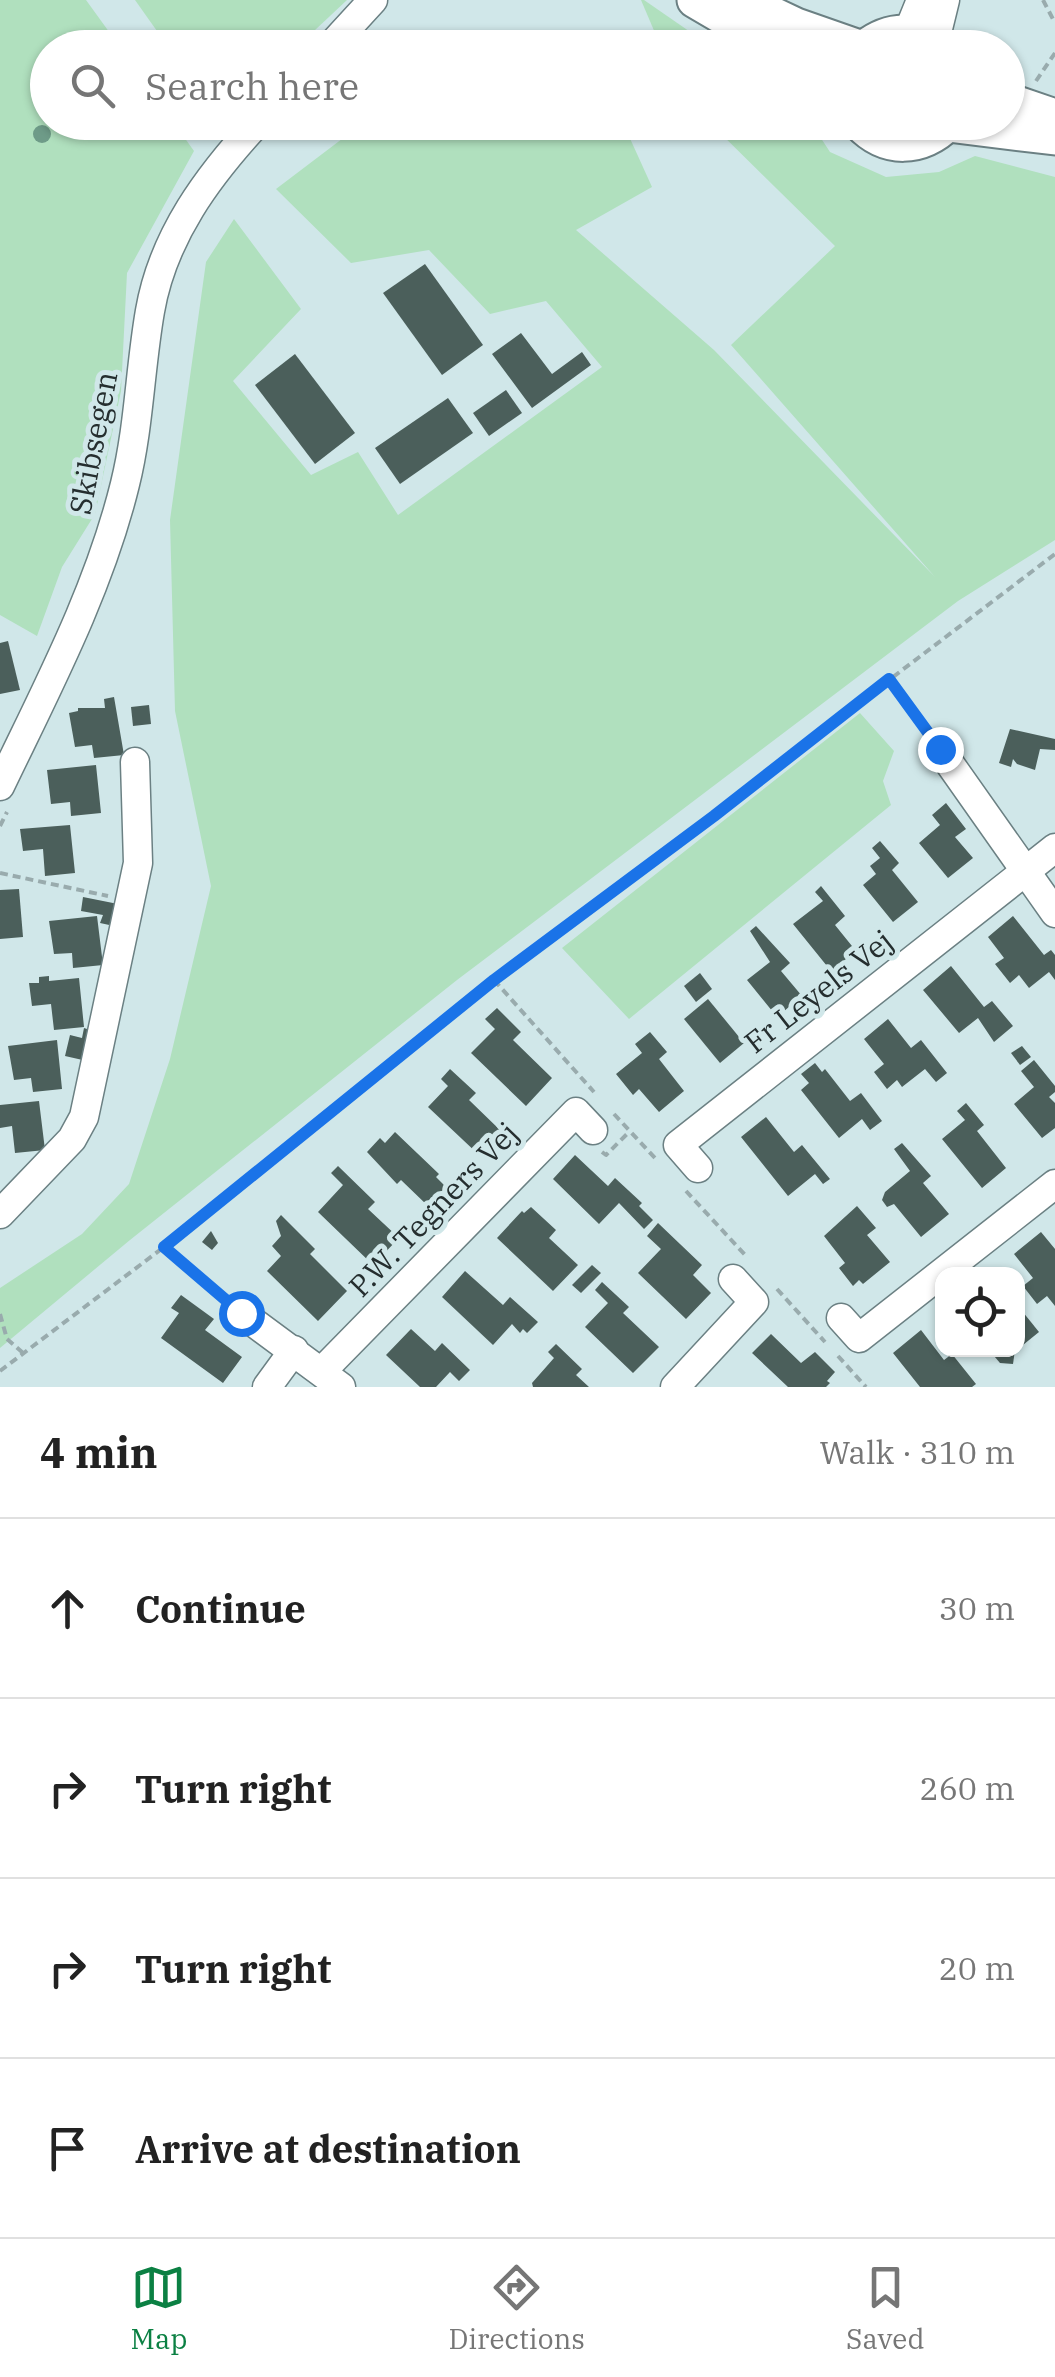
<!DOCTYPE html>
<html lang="en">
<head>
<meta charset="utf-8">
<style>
  :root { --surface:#fff; --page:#f2f2f2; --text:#222; --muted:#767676; --line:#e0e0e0; --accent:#0b8043 }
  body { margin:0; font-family:"IBM Plex Serif",serif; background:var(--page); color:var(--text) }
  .controls { position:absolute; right:30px; bottom:30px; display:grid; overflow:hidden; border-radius:20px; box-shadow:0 2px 8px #0004 }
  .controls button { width:90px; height:90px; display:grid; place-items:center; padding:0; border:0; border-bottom:2px solid var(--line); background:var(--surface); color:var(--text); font:50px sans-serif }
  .stop { position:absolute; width:30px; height:30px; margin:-22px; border:8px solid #1a73e8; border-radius:50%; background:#fff }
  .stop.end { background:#1a73e8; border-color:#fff; box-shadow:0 2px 10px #0008 }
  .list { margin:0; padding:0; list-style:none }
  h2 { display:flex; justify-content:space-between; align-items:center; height:130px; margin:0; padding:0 40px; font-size:42px }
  h2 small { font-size:32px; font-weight:400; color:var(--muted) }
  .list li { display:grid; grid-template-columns:65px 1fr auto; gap:30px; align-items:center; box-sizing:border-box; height:180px; padding:0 40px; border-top:2px solid var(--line) }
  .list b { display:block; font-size:38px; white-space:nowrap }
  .list em { font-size:32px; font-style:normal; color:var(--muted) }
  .icon { flex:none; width:55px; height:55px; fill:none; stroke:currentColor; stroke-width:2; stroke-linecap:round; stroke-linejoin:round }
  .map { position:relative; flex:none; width:1055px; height:1387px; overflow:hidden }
  .search { position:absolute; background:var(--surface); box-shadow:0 2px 8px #0004; left:30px; right:30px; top:30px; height:110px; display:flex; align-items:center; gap:25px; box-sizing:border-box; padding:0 35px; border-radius:55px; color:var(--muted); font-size:38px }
  .sheet { height:850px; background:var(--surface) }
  nav { display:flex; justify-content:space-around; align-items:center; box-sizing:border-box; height:140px; border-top:2px solid var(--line); background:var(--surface); font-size:28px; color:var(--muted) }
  nav a { display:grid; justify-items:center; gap:5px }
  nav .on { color:var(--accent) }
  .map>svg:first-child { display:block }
  .green { fill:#b0e0be }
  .building { fill:#4b5f5b }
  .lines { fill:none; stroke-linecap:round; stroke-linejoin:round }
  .minor-casing { stroke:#6b8083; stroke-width:31 }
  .tertiary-casing { stroke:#6b8083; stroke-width:39 }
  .path { stroke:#99abad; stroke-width:4; stroke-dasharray:8 5; stroke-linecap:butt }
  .minor { stroke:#fff; stroke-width:28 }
  .tertiary { stroke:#fff; stroke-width:35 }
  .tree { fill:#6e9b88 }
  .route { stroke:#1a73e8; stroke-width:12 }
  .labels { text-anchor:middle; stroke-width:10; stroke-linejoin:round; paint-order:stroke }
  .street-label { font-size:30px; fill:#252e2f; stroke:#d0e7e9 }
</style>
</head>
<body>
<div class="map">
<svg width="1055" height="1387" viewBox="0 0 1055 1387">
  <rect width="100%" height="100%" fill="#d0e7e9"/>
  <g class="green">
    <polygon points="0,0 86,0 120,47 48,48 48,122 174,123 194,151 127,273 121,391 95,514 62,567 37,636 0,615"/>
    <polygon points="135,0 347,0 297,47 169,48"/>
    <polygon points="641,0 644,0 712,47 661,47"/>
    <polygon points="363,123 623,123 652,187 576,230 714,350 935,577 731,345 835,246 710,123 811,123 830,152 886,177 939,172 975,156 1055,177 1055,540 958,601 457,980 130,1240 0,1348 0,1288 82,1234 129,1184 170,1059 211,886 175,711 170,520 206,262 234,219 301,309 233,381 311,475 358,452 398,515 602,367 546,301 490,314 429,250 351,263 276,189"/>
    <polygon points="860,713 894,751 883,781 891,805 629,1019 562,948"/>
  </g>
  <g class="building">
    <polygon points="425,264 483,345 442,375 383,293"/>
    <polygon points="521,333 552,374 582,352 591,365 532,408 492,354"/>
    <polygon points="295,354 355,433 315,464 255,385"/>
    <polygon points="506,390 522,413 489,436 473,413"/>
    <polygon points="448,398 473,433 400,484 375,448"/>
    <polygon points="8,641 20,690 0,694 0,643"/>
    <polygon points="114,697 124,755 94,758 92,745 75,747 69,713 78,711 78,708 105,708 104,699"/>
    <polygon points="149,705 151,724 133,726 131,707"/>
    <polygon points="1010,729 1055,739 1055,750 1040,749 1035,770 1017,764 1013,759 1011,767 999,763"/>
    <polygon points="96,765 101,813 71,816 70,802 51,804 47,770"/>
    <polygon points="946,803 966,829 955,837 973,858 948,878 919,843 940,825 932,815"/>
    <polygon points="70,825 75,873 45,876 43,849 23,851 20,829"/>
    <polygon points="880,841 899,863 892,870 918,902 893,922 863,885 876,874 870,866 880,858 872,848"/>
    <polygon points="821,886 845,916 835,925 856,951 831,971 793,924 823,901 815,892"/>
    <polygon points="19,889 23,937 0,939 0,890"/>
    <polygon points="83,897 118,904 114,926 100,923 103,915 81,911"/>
    <polygon points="97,916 103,965 73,968 72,953 54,954 49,921"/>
    <polygon points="1013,916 1044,955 1051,950 1055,955 1055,980 1049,972 1029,988 1019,975 1010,983 995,964 1004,958 988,937"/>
    <polygon points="756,926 790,963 781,971 802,996 777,1017 747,980 770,962 750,931"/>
    <polygon points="951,966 984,1007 992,1001 1013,1026 994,1042 978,1018 959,1033 923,990"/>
    <polygon points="700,973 712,989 696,1002 684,986"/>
    <polygon points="49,976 49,981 79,978 84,1027 54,1030 51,1004 32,1006 29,983 39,983 39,977"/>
    <polygon points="708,999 744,1043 720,1063 684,1019"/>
    <polygon points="497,1008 521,1032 513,1040 552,1078 526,1106 471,1053 495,1029 485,1019"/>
    <polygon points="888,1019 911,1048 921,1040 947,1073 936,1082 925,1069 902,1087 897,1080 887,1089 874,1072 884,1064 864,1039"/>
    <polygon points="84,1028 93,1031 87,1061 65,1056 70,1035 82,1038"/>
    <polygon points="650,1032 667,1052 659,1059 684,1091 659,1112 639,1089 633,1095 616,1074 642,1053 635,1044"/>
    <polygon points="57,1040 62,1089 33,1092 31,1078 14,1080 8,1046"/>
    <polygon points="1022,1046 1031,1057 1020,1065 1011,1053"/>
    <polygon points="1034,1060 1055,1086 1055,1092 1049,1097 1055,1103 1055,1128 1042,1138 1014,1104 1034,1087 1021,1071"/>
    <polygon points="815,1063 822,1072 825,1069 850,1101 861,1093 882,1121 870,1130 862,1119 839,1138 801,1090 809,1083 801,1074"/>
    <polygon points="450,1069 476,1093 469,1100 501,1131 479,1155 428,1107 448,1086 441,1079"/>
    <polygon points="39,1101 45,1150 15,1153 12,1126 0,1128 0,1105"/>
    <polygon points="966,1103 984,1125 977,1131 1006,1168 982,1188 942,1139 965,1120 957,1111"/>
    <polygon points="766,1117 794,1152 802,1145 830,1179 823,1184 815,1174 788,1196 741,1137"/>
    <polygon points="395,1132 439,1174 436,1177 446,1187 428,1206 401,1180 397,1184 367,1152 380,1138 385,1143"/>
    <polygon points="902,1143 931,1176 923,1183 949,1214 921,1237 894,1204 887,1207 882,1200 885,1192 910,1171 894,1149"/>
    <polygon points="575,1155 608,1186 615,1178 642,1203 639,1206 653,1220 644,1229 619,1203 599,1224 553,1179"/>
    <polygon points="338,1166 375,1202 368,1209 399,1238 373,1265 318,1212 343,1185 331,1173"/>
    <polygon points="857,1206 876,1228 867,1235 890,1262 863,1284 859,1280 853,1286 839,1268 845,1263 824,1236"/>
    <polygon points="531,1207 556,1230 549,1238 578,1265 553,1291 497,1238 522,1211 524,1213"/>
    <polygon points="281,1215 315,1249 310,1254 347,1291 318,1321 267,1271 281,1256 272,1246 281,1236 276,1221"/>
    <polygon points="658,1223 702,1265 693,1275 711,1293 686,1319 638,1273 661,1249 647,1236"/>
    <polygon points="211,1231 218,1243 212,1250 202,1242"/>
    <polygon points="1041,1232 1055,1249 1055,1306 1047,1296 1037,1304 1023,1286 1033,1278 1014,1254"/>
    <polygon points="592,1265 601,1273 581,1293 572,1285"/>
    <polygon points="465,1271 503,1305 510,1297 538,1322 527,1333 523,1329 520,1333 512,1324 493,1345 442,1297"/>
    <polygon points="602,1282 629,1307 623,1313 659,1347 633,1373 585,1327 608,1303 595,1290"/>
    <polygon points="181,1295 214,1319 205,1330 242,1357 223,1383 161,1338 179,1313 171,1308"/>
    <polygon points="1018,1306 1039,1332 1018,1349"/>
    <polygon points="411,1329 435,1351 442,1343 470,1370 459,1381 450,1372 436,1387 420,1387 386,1355"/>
    <polygon points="921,1330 944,1360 952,1354 976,1384 972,1387 920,1387 893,1353"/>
    <polygon points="771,1334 801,1363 815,1352 835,1372 827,1381 830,1383 826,1387 788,1387 752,1353"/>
    <polygon points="556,1344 582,1369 576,1375 589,1387 533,1387 532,1383 554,1358 548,1352"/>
    <polygon points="989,1350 1015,1350 1013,1364 1000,1363"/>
  </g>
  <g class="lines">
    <g class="minor-casing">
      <g id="minor">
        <polyline points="908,32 921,0"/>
        <polyline points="935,41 945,0"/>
        <polyline points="329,48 373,0"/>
        <polyline points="950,764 1055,913"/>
        <path d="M 0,786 C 47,688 99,590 125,484 C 139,428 140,368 150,311 C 163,236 208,176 258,122"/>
        <polyline points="698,1168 678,1145 1055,848"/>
        <polyline points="0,1214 72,1139 84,1117 138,863 135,762"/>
        <polyline points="241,1313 341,1387"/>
        <polyline points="841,1318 859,1338 1055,1184"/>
        <polyline points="322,1371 576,1112 593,1130"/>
        <polyline points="267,1387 294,1350"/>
        <polyline points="675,1387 754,1302 733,1279"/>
      </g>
    </g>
    <g class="tertiary-casing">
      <g id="tertiary">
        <polyline points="695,0 777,48"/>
        <polyline points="741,0 796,26 859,48"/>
        <path d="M 865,48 C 889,29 918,27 942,48"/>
        <polyline points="1008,101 1055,117"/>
        <path d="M 859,122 C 886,151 921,150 949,122"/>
        <polyline points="948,124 1055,137"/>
      </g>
    </g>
    <g class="path">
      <polyline points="1043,0 1055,23"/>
      <polyline points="1036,81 1055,53"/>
      <polyline points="889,679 936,743"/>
      <polyline points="0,826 7,812"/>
      <polyline points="0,873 108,896"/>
      <polyline points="494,980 594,1092"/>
      <polyline points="614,1114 655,1158"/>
      <polyline points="602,1152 606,1155 630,1131"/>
      <polyline points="686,1191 747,1257"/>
      <polyline points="165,1248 222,1297"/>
      <polyline points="777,1289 825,1342"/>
      <polyline points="0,1314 7,1339 23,1353"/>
      <polyline points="838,1356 866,1387"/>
      <polyline points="0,1371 164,1247 494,980 1055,554"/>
    </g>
    <use href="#minor" class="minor"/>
    <use href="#tertiary" class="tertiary"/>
  </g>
  <circle class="tree" cx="42" cy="134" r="9"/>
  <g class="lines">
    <polyline class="route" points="241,1313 164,1247 494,980 714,816 889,679 940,749"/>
  </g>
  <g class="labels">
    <g class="street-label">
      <text transform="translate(94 443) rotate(-79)" y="10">Skibsegen</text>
      <text transform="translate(819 992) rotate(-38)" y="10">Fr Leyels Vej</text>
      <text transform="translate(434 1210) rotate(-46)" y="10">P.W. Tegners Vej</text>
    </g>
  </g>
</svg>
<div class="controls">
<button><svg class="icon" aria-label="locate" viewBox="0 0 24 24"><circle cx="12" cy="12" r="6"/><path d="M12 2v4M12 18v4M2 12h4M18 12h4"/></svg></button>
</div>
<div class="stop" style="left:241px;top:1313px"></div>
<div class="stop end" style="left:940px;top:749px"></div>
<div class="search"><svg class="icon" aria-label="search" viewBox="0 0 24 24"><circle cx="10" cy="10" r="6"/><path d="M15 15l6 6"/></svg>Search here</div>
</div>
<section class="sheet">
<h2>4 min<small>Walk · 310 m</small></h2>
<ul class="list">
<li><svg class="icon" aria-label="ahead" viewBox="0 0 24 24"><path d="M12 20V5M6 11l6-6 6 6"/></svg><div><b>Continue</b></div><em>30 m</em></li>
<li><svg class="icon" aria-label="right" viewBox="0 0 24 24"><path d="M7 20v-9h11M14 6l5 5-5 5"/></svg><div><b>Turn right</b></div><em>260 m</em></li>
<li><svg class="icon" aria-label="right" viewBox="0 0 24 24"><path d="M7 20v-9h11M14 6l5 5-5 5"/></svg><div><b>Turn right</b></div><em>20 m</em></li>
<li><svg class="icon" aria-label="arrive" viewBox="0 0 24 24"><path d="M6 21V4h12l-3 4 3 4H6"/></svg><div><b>Arrive at destination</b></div></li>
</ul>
</section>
<nav>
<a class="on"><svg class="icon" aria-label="map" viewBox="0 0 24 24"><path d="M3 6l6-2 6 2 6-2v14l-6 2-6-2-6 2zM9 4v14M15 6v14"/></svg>Map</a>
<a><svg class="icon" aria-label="directions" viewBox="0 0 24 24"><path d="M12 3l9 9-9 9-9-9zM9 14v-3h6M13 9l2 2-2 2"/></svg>Directions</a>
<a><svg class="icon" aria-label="saved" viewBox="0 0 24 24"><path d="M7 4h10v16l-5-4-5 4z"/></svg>Saved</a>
</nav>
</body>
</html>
